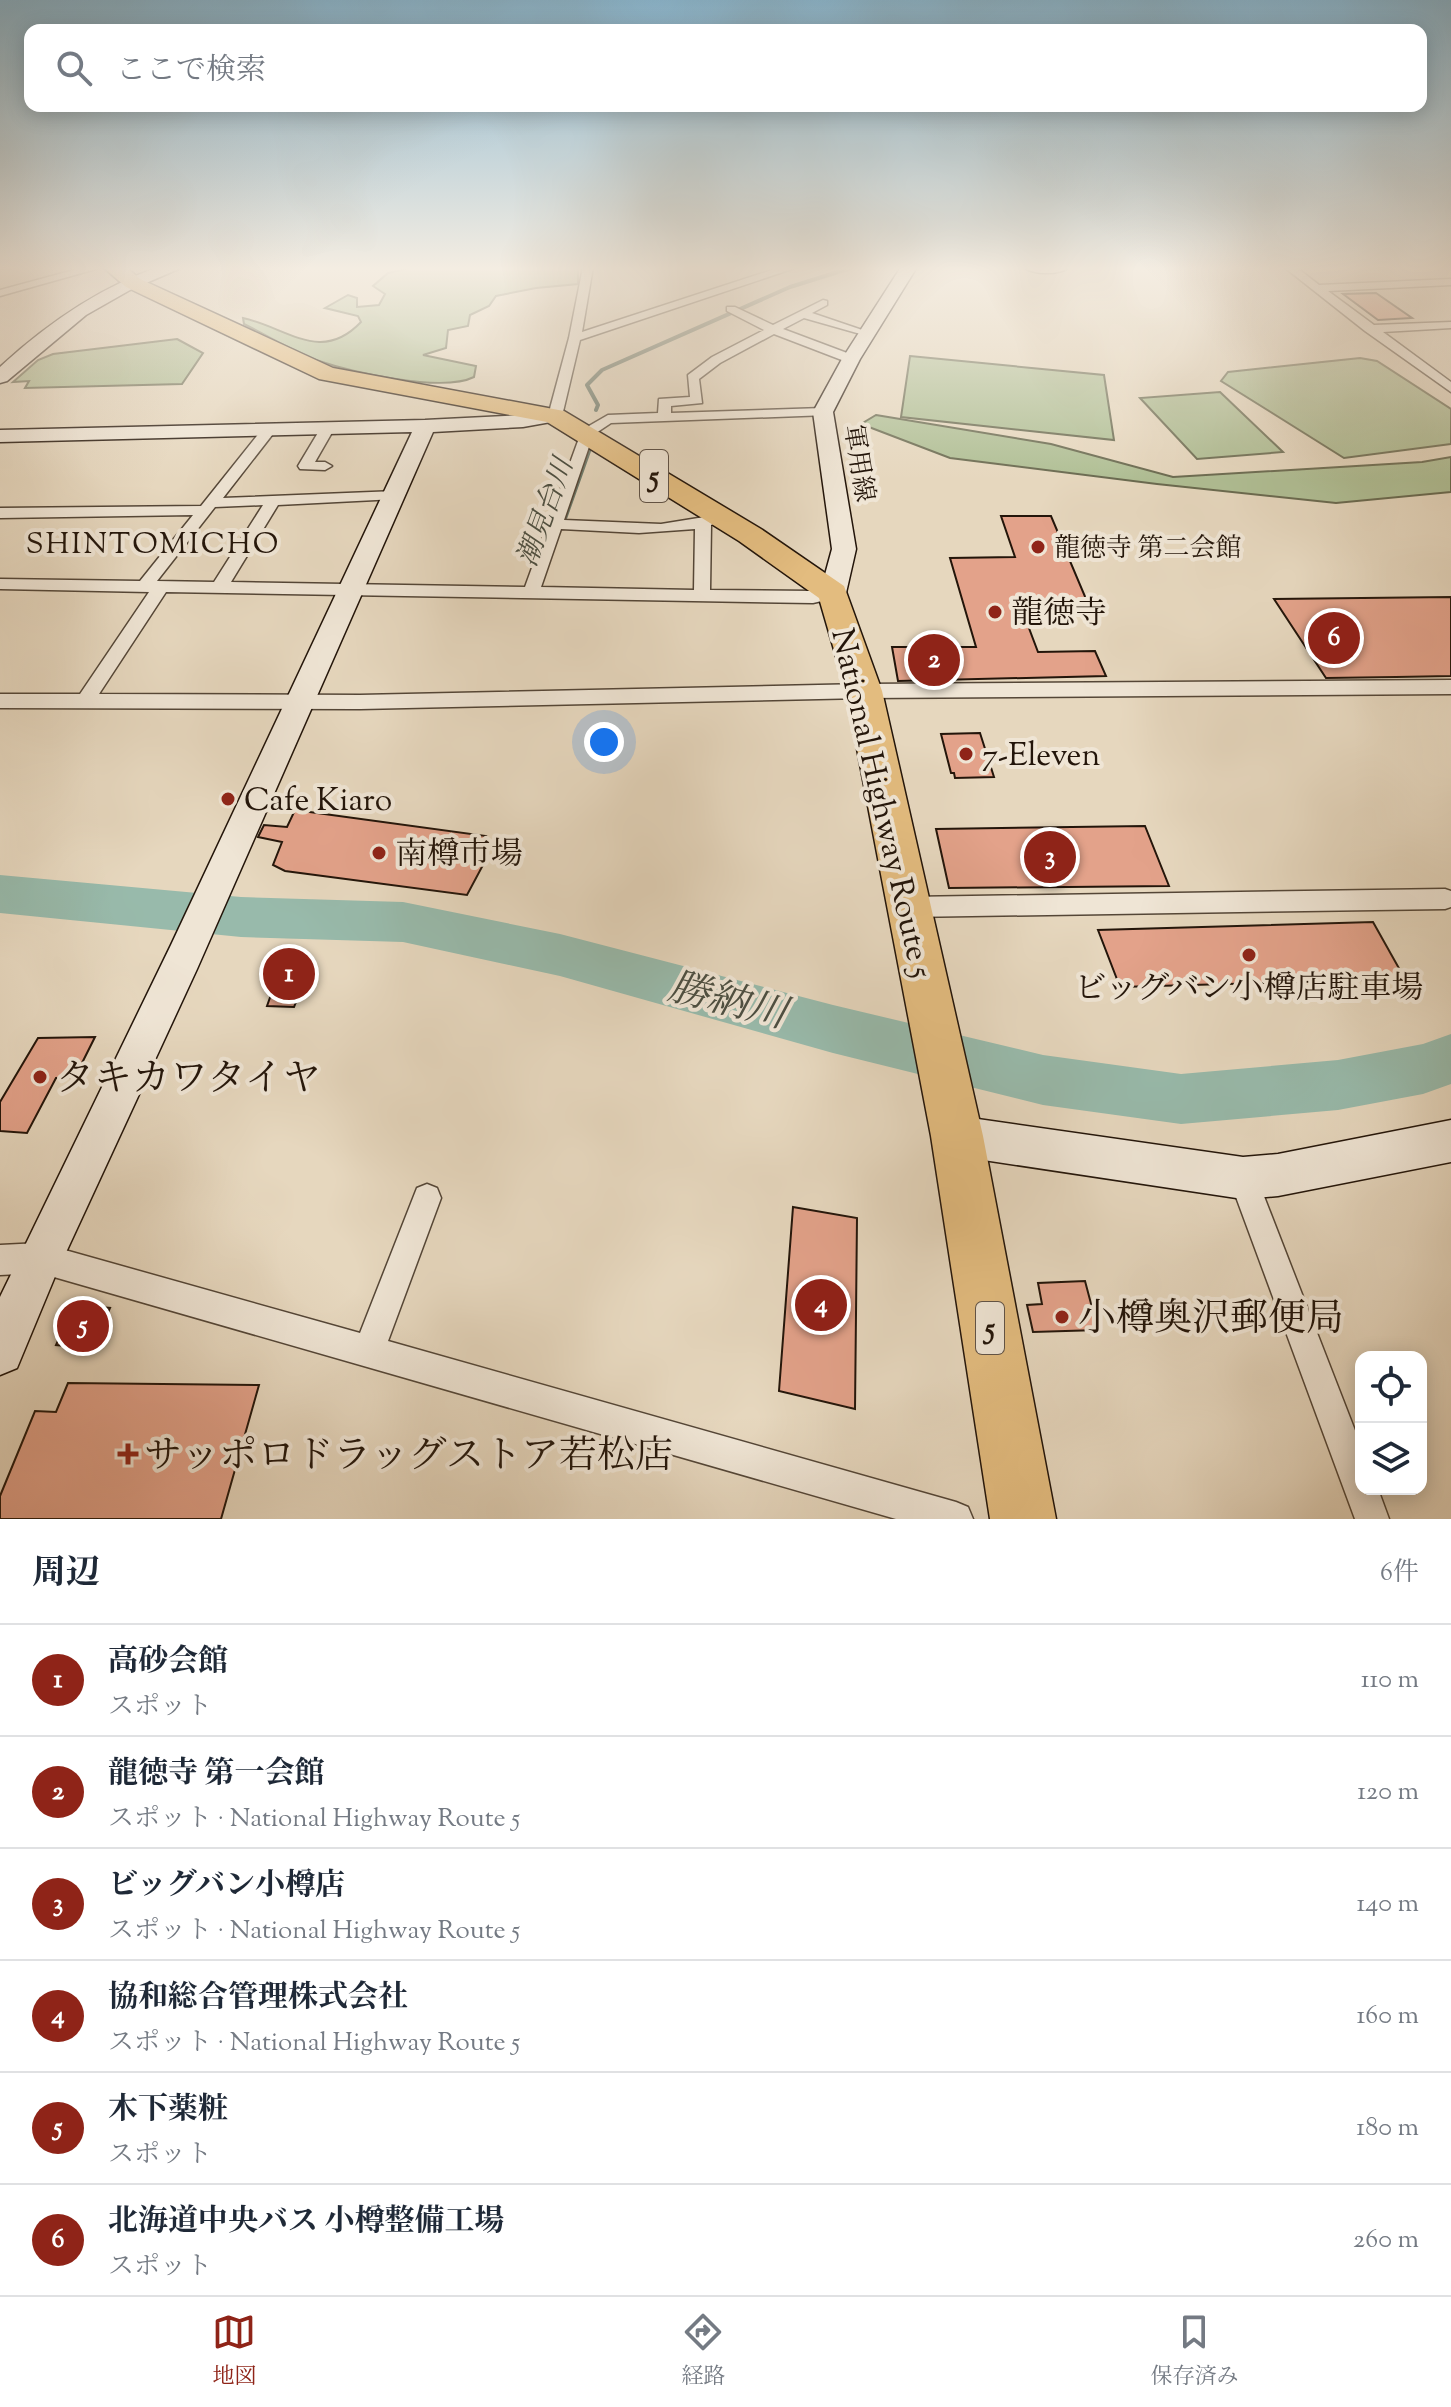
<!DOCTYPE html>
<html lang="ja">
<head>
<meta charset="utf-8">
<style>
  :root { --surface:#fff; --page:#f6f6f7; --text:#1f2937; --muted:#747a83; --line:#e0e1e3; --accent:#8f2418 }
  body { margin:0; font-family:"Sorts Mill Goudy","Noto Serif JP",serif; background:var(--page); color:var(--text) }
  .controls { position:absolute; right:24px; bottom:24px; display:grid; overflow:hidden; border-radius:16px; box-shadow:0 4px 20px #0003 }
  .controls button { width:72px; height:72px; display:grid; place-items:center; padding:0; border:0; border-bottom:2px solid var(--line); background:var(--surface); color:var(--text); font:40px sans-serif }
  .you { position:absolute; left:604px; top:742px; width:28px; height:28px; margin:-20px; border:6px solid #fff; border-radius:50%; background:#1a73e8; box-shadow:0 0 0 12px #1a73e833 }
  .badge { display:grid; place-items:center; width:52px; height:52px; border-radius:50%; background:var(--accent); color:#fff; font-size:26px; font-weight:700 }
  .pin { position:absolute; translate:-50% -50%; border:4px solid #fff; box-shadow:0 2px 8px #0006 }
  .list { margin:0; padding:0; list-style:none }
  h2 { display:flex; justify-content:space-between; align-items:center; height:104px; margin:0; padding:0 32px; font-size:34px }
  h2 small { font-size:26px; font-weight:400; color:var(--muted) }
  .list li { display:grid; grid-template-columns:52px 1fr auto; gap:24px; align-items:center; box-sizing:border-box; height:112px; padding:0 32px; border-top:2px solid var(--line) }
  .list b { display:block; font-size:30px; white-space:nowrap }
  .list p { margin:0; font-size:26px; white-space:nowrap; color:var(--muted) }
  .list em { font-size:26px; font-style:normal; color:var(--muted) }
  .icon { flex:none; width:44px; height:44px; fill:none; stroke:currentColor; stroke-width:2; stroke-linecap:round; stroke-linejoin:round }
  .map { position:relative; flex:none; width:1451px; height:1519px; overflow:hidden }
  .search { position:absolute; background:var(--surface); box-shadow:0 4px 20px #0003; left:24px; right:24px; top:24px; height:88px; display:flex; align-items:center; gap:20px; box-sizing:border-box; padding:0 28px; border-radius:16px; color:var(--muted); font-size:30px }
  .sheet { height:776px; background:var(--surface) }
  nav { display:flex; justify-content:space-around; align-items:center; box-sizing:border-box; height:112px; border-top:2px solid var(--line); background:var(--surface); font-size:22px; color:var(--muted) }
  nav a { display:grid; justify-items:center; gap:4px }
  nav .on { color:var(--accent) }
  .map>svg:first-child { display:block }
  .green { fill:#b0bf95; stroke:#6a6a50; stroke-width:2 }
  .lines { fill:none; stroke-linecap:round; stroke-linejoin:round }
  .stream { stroke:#69786b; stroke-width:4 }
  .river { fill:#98baab; fill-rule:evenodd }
  .building { fill:#e3a28a; stroke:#23150a; stroke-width:2 }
  .street-casing { stroke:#544637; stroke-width:3 }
  .secondary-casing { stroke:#23150a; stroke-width:3 }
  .highway-casing { stroke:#23150a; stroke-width:3 }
  .street { fill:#efe5d5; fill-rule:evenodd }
  .secondary { fill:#efe5d5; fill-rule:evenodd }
  .highway { fill:#e3bc7f; fill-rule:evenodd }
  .poi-dot { fill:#8f2418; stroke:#efe5d5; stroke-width:3 }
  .labels { text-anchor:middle; stroke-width:8; stroke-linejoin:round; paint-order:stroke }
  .far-street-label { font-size:26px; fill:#23150a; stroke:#efe5d5 }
  .far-poi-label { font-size:26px; fill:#23150a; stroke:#efe5d5; text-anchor:start }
  .far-water-label { font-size:28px; font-style:italic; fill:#4c4f42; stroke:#efe5d5 }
  .shield { fill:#efe5d5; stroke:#605347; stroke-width:2 }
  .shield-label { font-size:30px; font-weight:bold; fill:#23150a }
  .far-quarter-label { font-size:30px; letter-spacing:2px; fill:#23150a; stroke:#efe5d5 }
  .poi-label { font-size:32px; fill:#23150a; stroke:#efe5d5; text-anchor:start }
  .street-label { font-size:32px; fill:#23150a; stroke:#efe5d5 }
  .near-poi-label { font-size:38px; fill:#23150a; stroke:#efe5d5; text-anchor:start }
  .near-water-label { font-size:40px; font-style:italic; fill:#4c4f42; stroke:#efe5d5 }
</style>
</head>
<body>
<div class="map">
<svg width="1451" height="1519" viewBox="0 0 1451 1519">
  <rect width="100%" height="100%" fill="#e6d7be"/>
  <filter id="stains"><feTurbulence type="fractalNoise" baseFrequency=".0025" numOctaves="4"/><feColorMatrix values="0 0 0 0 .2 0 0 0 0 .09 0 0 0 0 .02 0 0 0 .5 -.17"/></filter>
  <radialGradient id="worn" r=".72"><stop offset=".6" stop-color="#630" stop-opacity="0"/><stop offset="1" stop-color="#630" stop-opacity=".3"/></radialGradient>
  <g class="green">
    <path d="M 415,267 L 578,267 L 578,284 L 536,288 L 496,296 L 489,306 L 470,315 L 468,326 L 448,330 L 446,348 L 423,355 L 476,366 L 474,377 C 442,393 351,372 316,360 C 292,351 268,336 244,324 L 243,318 C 288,328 321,364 361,322 L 358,316 L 325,308 L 348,295 L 357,298 L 357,307 L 379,305 L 385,294 L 373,286 L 388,273 Z"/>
    <polygon points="177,339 203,353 182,384 25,388 29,381 13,382 38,360 53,354"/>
    <polygon points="910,356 1104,375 1114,440 901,417"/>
    <polygon points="1360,358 1377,361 1451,409 1451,444 1344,458 1221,381 1228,372"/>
    <polygon points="1220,392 1283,452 1197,459 1140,398"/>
    <polygon points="876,415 1051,444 1173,477 1422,462 1451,457 1451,492 1336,503 1157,484 950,458 861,424"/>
  </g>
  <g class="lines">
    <g class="stream">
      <polyline points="596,410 598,405 587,385 602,370 790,287 854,267"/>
      <polyline points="562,527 589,451"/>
    </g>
    <polygon class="river" points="0,875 241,897 403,902 560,934 833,1005 1043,1055 1181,1074 1338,1060 1423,1044 1451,1034 1451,1084 1423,1094 1338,1110 1181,1124 1043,1105 833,1053 560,976 403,942 241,937 0,913"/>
  </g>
  <g class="building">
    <polygon points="1376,293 1412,318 1378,320 1343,294"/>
    <polygon points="1001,516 1051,516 1089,606 1021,607 1038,652 1095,651 1106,676 898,681 892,647 976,647 950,558 1015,557"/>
    <polygon points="1451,597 1451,676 1396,677 1326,678 1274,599"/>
    <polygon points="980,733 994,777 955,778 954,773 951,773 941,734"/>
    <polygon points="295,810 486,836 478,864 483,865 467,895 285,871 273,865 282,842 258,837 264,825 287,827"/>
    <polygon points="1145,826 1169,886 949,888 936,829"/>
    <polygon points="1373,922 1405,979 1120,987 1098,930"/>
    <polygon points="278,957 313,960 294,1007 267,1006 273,989 265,989"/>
    <polygon points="95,1037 75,1077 56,1078 27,1133 0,1131 0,1102 38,1038"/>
    <polygon points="793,1207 857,1218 855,1409 779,1391"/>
    <polygon points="1085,1281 1098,1330 1033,1332 1027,1305 1042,1304 1038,1283"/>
    <polygon points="74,1305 110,1308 92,1348 56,1345"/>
    <polygon points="68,1383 259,1385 221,1519 0,1519 0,1496 35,1411 56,1412"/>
  </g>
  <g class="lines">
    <g class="street-casing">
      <g id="street">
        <polygon points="85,267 103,267 0,296 0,290"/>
        <polygon points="583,267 593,267 582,332 781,267 798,267 580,340 562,416 555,420 548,416 569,338"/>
        <polygon points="1284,267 1296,267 1319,285 1451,279 1451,285 1328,291 1374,325 1451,322 1451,328 1383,332 1451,382 1451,392 1365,331"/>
        <path d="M 823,300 L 827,301 L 827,305 L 812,313 L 871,333 L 871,337 L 804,318 L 783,329 L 855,356 L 855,362 L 847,362 L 774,334 L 720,363 L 699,379 L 702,403 L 671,406 L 671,413 L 823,408 L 830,412 L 828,415 L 611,423 L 593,435 L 564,520 L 661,524 L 723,514 L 723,520 L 711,525 L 710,590 L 813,591 L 833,588 L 841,593 L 839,597 L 813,603 L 166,592 L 99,694 L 360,695 L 864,684 L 1451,680 L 1451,694 L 864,698 L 360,709 L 0,708 L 0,694 L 80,694 L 149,592 L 0,589 L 0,579 L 140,581 L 193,515 L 0,518 L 0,508 L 201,506 L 264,427 L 269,426 L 276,430 L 223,498 L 396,491 L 403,495 L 396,499 L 278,505 L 231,582 L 525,587 L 582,430 L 608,415 L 658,413 L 659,399 L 690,397 L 688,375 L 712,357 L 764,330 L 727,311 L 727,307 L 735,307 L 773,325 ZM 263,505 L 214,582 L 157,581 L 215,507 ZM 561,529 L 639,533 L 695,529 L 694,590 L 541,587 Z"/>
        <polygon points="327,425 334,429 315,462 325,462 332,466 325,470 300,469 298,466 322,426"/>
        <polygon points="1445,889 1451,891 1451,907 1445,909 909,917 901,914 898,907 901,900 909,897"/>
        <polygon points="1243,1164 1253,1168 1361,1446 1361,1489 1378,1489 1389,1519 1355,1519 1229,1178 1233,1168"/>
        <polygon points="427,1184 437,1188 441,1198 388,1341 956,1502 968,1507 973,1519 896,1519 40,1273 0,1275 0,1245 40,1243 360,1333 417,1188"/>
      </g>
    </g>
    <g class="secondary-casing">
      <g id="secondary">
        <path d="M 159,267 L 183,267 L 130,290 L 86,315 L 7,381 L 0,383 L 0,367 C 47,324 98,288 159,267 Z"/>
        <polygon points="901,267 917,267 860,359 833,412 856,549 846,593 842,599 824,599 820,593 832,549 813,412 842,359"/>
        <path d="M 1023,267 L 1070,267 C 1059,275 1034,275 1023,267 Z"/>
        <polygon points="555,410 565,416 562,420 523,427 433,432 197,969 56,1274 17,1368 0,1375 0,1297 171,945 412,432 0,442 0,430 425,420 523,415"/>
        <polygon points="957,1116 1243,1157 1278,1154 1451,1120 1451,1162 1278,1196 1243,1199 957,1156 943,1150 937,1136 943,1122"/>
      </g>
    </g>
    <g class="highway-casing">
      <polygon id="highway" points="103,267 126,267 140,279 333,368 564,411 761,529 844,586 882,691 983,1136 1056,1519 990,1519 931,1136 846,691 819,598 739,541 547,422 319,379 126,287"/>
    </g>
    <use href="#street" class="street"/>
    <use href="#secondary" class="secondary"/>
    <use href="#highway" class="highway"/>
  </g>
  <linearGradient id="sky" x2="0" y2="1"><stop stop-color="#88b6d0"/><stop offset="0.56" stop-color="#f4ede2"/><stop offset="1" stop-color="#f4ede2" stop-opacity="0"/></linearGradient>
  <rect width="1451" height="480" fill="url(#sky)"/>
  <g class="poi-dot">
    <circle cx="1038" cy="547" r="8"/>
    <circle cx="995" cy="612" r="8"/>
    <circle cx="966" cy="754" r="8"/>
    <circle cx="228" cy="799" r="8"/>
    <circle cx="379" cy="853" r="8"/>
    <circle cx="1249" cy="955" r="8"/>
    <circle cx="40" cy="1077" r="8"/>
    <circle cx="1062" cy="1317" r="8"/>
    <path d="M124 1442h8v8h8v8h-8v8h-8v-8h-8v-8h8z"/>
  </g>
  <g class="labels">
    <g class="far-street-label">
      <text transform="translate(860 463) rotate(81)" y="9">軍用線</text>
    </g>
    <g class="far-poi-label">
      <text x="1054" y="556">龍徳寺 第二会館</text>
    </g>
    <g class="far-water-label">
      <text transform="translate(544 512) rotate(-70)" y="10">潮見台川</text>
    </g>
    <g class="shield">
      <rect x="640" y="450" width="28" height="52" rx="6"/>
      <rect x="976" y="1302" width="28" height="52" rx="6"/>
    </g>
    <g class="shield-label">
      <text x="654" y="486">5</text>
      <text x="990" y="1338">5</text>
    </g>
    <g class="far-quarter-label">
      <text x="153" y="553">SHINTOMICHO</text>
    </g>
    <g class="poi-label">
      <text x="1011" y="623">龍徳寺</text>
      <text x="982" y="765">7-Eleven</text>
      <text x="244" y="810">Cafe Kiaro</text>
      <text x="395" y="864">南樽市場</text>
      <text x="1249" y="998" text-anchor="middle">ビッグバン小樽店駐車場</text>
    </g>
    <g class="street-label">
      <text transform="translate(883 803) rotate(77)" y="11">National Highway Route 5</text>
    </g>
    <g class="near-poi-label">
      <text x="56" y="1090">タキカワタイヤ</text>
      <text x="1078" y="1330">小樽奥沢郵便局</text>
      <text x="144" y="1467">サッポロドラッグストア若松店</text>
    </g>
    <g class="near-water-label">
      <text transform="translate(728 999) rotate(14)" y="14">勝納川</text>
    </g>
  </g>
  <rect width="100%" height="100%" filter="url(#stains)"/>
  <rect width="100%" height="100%" fill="url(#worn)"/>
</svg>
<div class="controls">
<button><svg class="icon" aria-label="locate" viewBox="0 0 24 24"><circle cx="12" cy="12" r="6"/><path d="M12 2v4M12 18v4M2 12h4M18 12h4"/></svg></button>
<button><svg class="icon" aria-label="layers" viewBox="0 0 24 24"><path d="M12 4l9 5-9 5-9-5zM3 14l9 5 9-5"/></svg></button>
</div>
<div class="you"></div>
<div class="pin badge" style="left:289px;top:974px">1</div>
<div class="pin badge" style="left:934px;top:660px">2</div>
<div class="pin badge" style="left:1050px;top:857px">3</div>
<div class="pin badge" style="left:821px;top:1305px">4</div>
<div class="pin badge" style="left:83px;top:1326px">5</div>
<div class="pin badge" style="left:1334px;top:638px">6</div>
<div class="search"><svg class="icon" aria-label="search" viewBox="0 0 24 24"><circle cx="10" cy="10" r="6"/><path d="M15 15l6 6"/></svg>ここで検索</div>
</div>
<section class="sheet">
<h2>周辺<small>6件</small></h2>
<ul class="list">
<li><span class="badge">1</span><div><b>高砂会館</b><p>スポット</p></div><em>110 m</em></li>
<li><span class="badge">2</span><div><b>龍徳寺 第一会館</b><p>スポット · National Highway Route 5</p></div><em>120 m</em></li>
<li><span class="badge">3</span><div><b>ビッグバン小樽店</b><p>スポット · National Highway Route 5</p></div><em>140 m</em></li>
<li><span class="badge">4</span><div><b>協和総合管理株式会社</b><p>スポット · National Highway Route 5</p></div><em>160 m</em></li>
<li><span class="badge">5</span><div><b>木下薬粧</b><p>スポット</p></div><em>180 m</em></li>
<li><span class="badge">6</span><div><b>北海道中央バス 小樽整備工場</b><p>スポット</p></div><em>260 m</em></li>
</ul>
</section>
<nav>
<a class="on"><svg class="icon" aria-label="map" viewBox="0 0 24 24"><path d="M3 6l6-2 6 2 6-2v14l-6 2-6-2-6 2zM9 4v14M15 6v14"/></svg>地図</a>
<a><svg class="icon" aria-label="directions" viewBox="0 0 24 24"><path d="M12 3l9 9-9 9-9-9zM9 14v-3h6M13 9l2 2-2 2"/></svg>経路</a>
<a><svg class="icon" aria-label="saved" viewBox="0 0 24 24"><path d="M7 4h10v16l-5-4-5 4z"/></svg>保存済み</a>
</nav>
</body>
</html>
